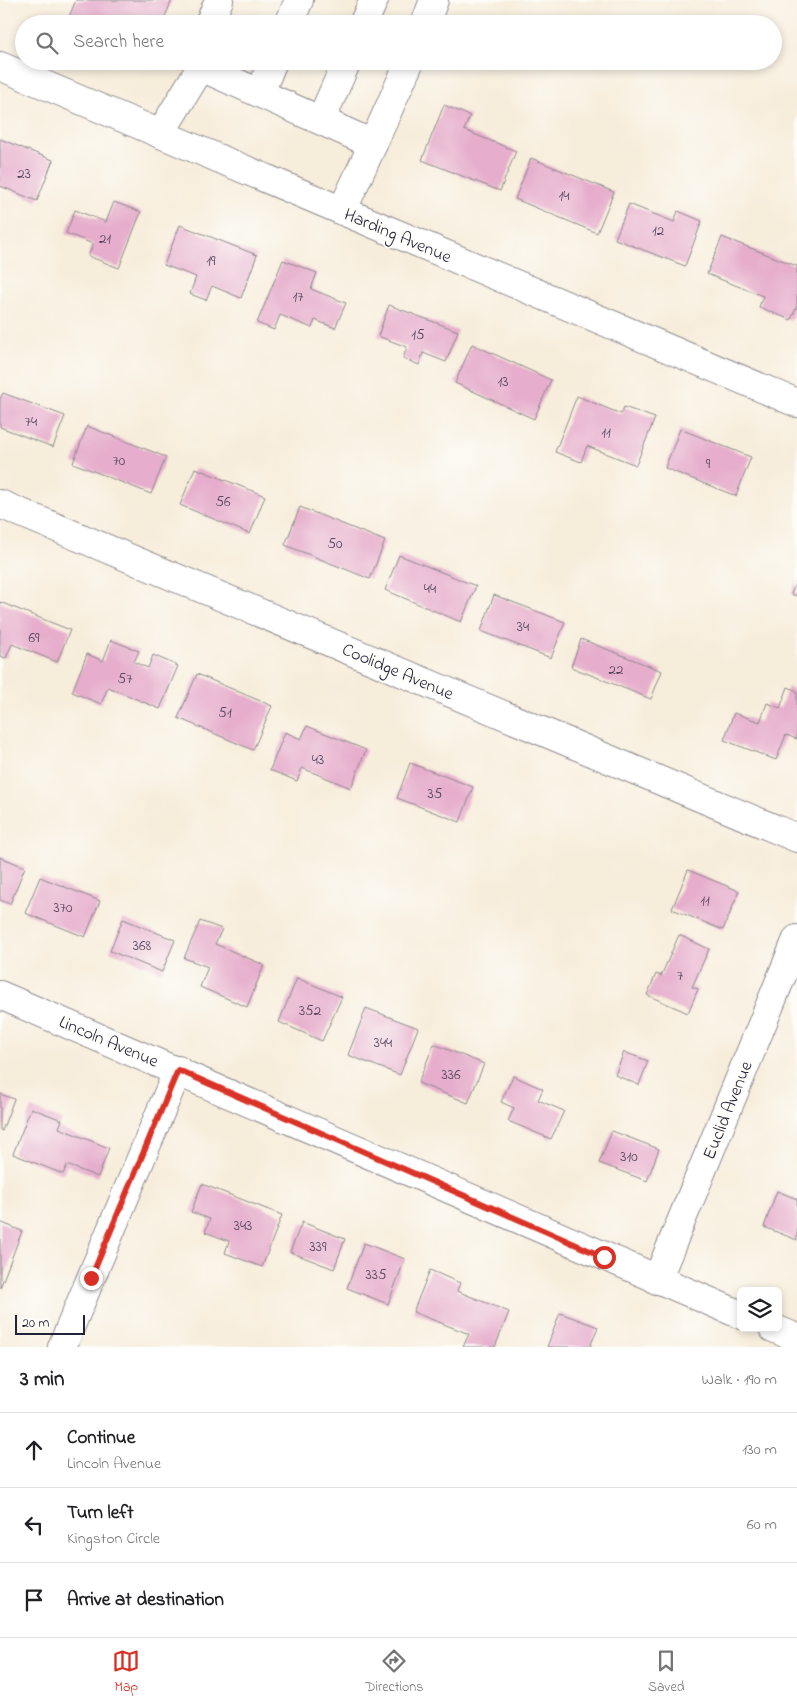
<!DOCTYPE html>
<html lang="en">
<head>
<meta charset="utf-8">
<style>
  :root { --surface:#fff; --page:#f6f6f6; --text:#202124; --muted:#757577; --line:#e0e0e0; --accent:#d93025 }
  body { margin:0; font-family:"Indie Flower",sans-serif; background:var(--page); color:var(--text) }
  .controls { position:absolute; right:15px; bottom:15px; display:grid; overflow:hidden; border-radius:8px; box-shadow:0 2px 8px #0003 }
  .controls button { width:45px; height:45px; display:grid; place-items:center; padding:0; border:0; border-bottom:1px solid var(--line); background:var(--surface); color:var(--text); font:25px sans-serif }
  .scale { position:absolute; left:15px; bottom:12px; width:70px; box-sizing:border-box; padding-left:5px; border:2px solid #22223b; border-top:0; font-size:14px; line-height:18px; white-space:nowrap; color:#22223b; -webkit-text-stroke:4px #fdfcf7; paint-order:stroke }
  .stop { position:absolute; width:15px; height:15px; margin:-11px; border:4px solid #d93025; border-radius:50%; background:#fff }
  .stop.end { background:#d93025; border-color:#fff; box-shadow:0 1px 5px #0008 }
  .list { margin:0; padding:0; list-style:none }
  h2 { display:flex; justify-content:space-between; align-items:center; height:65px; margin:0; padding:0 20px; font-size:21px }
  h2 small { font-size:16px; font-weight:400; color:var(--muted) }
  .list li { display:grid; grid-template-columns:32px 1fr auto; gap:15px; align-items:center; box-sizing:border-box; height:75px; padding:0 20px; border-top:1px solid var(--line) }
  .list b { display:block; font-size:19px; white-space:nowrap }
  .list p { margin:0; font-size:16px; white-space:nowrap; color:var(--muted) }
  .list em { font-size:16px; font-style:normal; color:var(--muted) }
  .icon { flex:none; width:28px; height:28px; fill:none; stroke:currentColor; stroke-width:2; stroke-linecap:round; stroke-linejoin:round }
  .map { position:relative; flex:none; width:797px; height:1347px; overflow:hidden }
  .search { position:absolute; background:var(--surface); box-shadow:0 2px 8px #0003; left:15px; right:15px; top:15px; height:55px; display:flex; align-items:center; gap:12px; box-sizing:border-box; padding:0 18px; border-radius:28px; color:var(--muted); font-size:19px }
  .sheet { height:290px; background:var(--surface) }
  nav { display:flex; justify-content:space-around; align-items:center; box-sizing:border-box; height:70px; border-top:1px solid var(--line); background:var(--surface); font-size:14px; color:var(--muted) }
  nav a { display:grid; justify-items:center; gap:2px }
  nav .on { color:var(--accent) }
  .map>svg:first-child { display:block }
  .building { fill:#e6adcc }
  .lines { fill:none; stroke-linecap:round; stroke-linejoin:round }
  .minor-casing { stroke:#8c888b; stroke-width:30 }
  .minor { stroke:#fff; stroke-width:28 }
  .route { stroke:#d93025; stroke-width:6 }
  .labels { text-anchor:middle; stroke-width:4; stroke-linejoin:round; paint-order:stroke }
  .number-label { font-size:15px; fill:#53455f }
  .street-label { font-size:18px; fill:#22223b; stroke:#fdfcf7 }
</style>
</head>
<body>
<div class="map">
<svg width="797" height="1347" viewBox="0 0 797 1347">
  <rect width="100%" height="100%" fill="#fdfcf7"/>
  <filter id="ink" filterUnits="userSpaceOnUse"><feTurbulence type="fractalNoise" baseFrequency=".02" numOctaves="2"/><feDisplacementMap in="SourceGraphic" scale="10" xChannelSelector="R" yChannelSelector="G"/><feConvolveMatrix kernelMatrix="1 2 1 2 8 2 1 2 1" color-interpolation-filters="sRGB"/></filter>
  <filter id="wash" filterUnits="userSpaceOnUse"><feTurbulence type="fractalNoise" baseFrequency=".0096" numOctaves="4" result="noise"/><feDisplacementMap in="SourceGraphic" scale="20" xChannelSelector="R" yChannelSelector="G"/><feGaussianBlur stdDeviation="1.12" result="paint"/><feColorMatrix in="noise" values="0 0 0 0 0 0 0 0 0 0 0 0 0 0 0 0 0 1.4 0 .05"/><feComposite in="paint" operator="in"/></filter>
  <g filter="url(#wash)">
    <rect width="100%" height="100%" fill="#f7eddb"/>
    <g id="blocks">
      <g class="building">
        <polygon points="76,0 172,0 162,24 142,24 134,20 132,24 66,24"/>
        <polygon points="444,105 470,116 464,130 516,151 500,191 422,160"/>
        <polygon points="0,139 53,160 37,201 0,186"/>
        <polygon points="531,158 614,192 597,233 515,199"/>
        <polygon points="114,202 141,212 119,268 88,256 93,244 66,233 75,210 106,222"/>
        <polygon points="629,204 674,222 678,211 702,221 685,266 615,239"/>
        <polygon points="180,225 257,255 241,298 212,286 206,300 190,294 196,277 164,265"/>
        <polygon points="722,237 797,266 797,306 791,320 759,307 763,296 707,274"/>
        <polygon points="283,260 317,273 311,289 346,303 335,328 315,320 312,328 280,315 274,330 257,323"/>
        <polygon points="389,305 458,331 446,362 423,353 419,365 403,358 407,347 378,336"/>
        <polygon points="472,344 551,380 534,419 455,383"/>
        <polygon points="3,393 65,416 53,447 0,427 0,399"/>
        <polygon points="577,396 621,414 624,407 655,418 636,465 587,446 581,462 555,452"/>
        <polygon points="87,426 166,457 151,494 73,463"/>
        <polygon points="680,429 751,457 736,496 665,468"/>
        <polygon points="195,468 265,496 250,534 180,505"/>
        <polygon points="300,507 385,541 370,579 285,545"/>
        <polygon points="399,555 476,586 461,622 385,590"/>
        <polygon points="797,580 797,596 791,594"/>
        <polygon points="494,595 565,622 551,658 481,631"/>
        <polygon points="0,602 70,630 57,662 12,644 6,658 0,656"/>
        <polygon points="581,639 662,671 651,699 571,667"/>
        <polygon points="111,640 139,651 134,662 148,668 153,655 178,666 160,709 108,687 101,704 72,692 87,654 103,661"/>
        <polygon points="197,674 272,706 253,750 178,718"/>
        <polygon points="788,687 797,691 797,739 786,735 776,760 724,740 734,713 760,722 767,703 780,708"/>
        <polygon points="307,726 366,750 351,788 302,768 297,781 270,770 285,732 301,739"/>
        <polygon points="410,763 473,787 460,822 397,798"/>
        <polygon points="0,857 25,867 10,904 0,900"/>
        <polygon points="688,870 739,891 723,930 672,909"/>
        <polygon points="40,877 100,901 85,937 25,913"/>
        <polygon points="123,919 175,940 162,972 110,951"/>
        <polygon points="200,921 222,929 215,944 264,965 247,1007 200,987 208,967 184,958"/>
        <polygon points="679,935 709,949 692,987 698,989 688,1013 647,995 656,974 661,976"/>
        <polygon points="297,978 342,997 322,1041 279,1022"/>
        <polygon points="366,1008 418,1028 400,1075 348,1055"/>
        <polygon points="434,1044 484,1064 468,1103 418,1083"/>
        <polygon points="624,1052 648,1061 639,1085 615,1075"/>
        <polygon points="513,1076 543,1089 538,1100 564,1111 551,1139 508,1121 514,1108 501,1102"/>
        <polygon points="0,1094 14,1099 2,1131 0,1130"/>
        <polygon points="31,1108 62,1120 59,1128 109,1148 98,1177 67,1165 63,1174 13,1154"/>
        <polygon points="612,1131 659,1149 647,1181 599,1163"/>
        <polygon points="202,1184 282,1215 262,1267 225,1253 229,1241 205,1232 210,1219 191,1212"/>
        <polygon points="777,1191 797,1199 797,1240 764,1227"/>
        <polygon points="0,1222 22,1231 0,1288"/>
        <polygon points="302,1222 345,1239 334,1269 290,1252"/>
        <polygon points="364,1243 405,1259 388,1304 347,1288"/>
        <polygon points="430,1270 460,1283 457,1291 509,1312 495,1347 463,1347 469,1334 413,1312"/>
        <polygon points="560,1313 598,1327 590,1347 547,1347"/>
      </g>
    </g>
  </g>
  <g filter="url(#ink)">
    <use href="#blocks" fill-opacity="0" stroke="#8c888b" stroke-width="1"/>
    <g class="lines">
      <g class="minor-casing">
        <g id="minor">
          <polyline points="209,24 219,0"/>
          <polyline points="289,24 299,0"/>
          <polyline points="363,24 374,0"/>
          <polyline points="425,24 434,0"/>
          <polyline points="0,66 797,403"/>
          <polyline points="260,93 273,61"/>
          <polyline points="321,120 347,61"/>
          <polyline points="160,134 201,67 373,144 342,211"/>
          <polyline points="373,144 410,61"/>
          <polyline points="0,504 797,838"/>
          <polyline points="0,995 741,1315"/>
          <polyline points="657,1280 797,939"/>
          <polyline points="773,1328 797,1338"/>
          <polyline points="62,1347 178,1070"/>
        </g>
      </g>
      <use href="#minor" class="minor"/>
    </g>
  </g>
  <g class="lines" filter="url(#ink)">
    <polyline class="route" points="91,1278 178,1070 604,1257"/>
  </g>
  <g class="labels">
    <g class="number-label">
      <text x="24" y="178">23</text>
      <text x="564" y="200">14</text>
      <text x="658" y="235">12</text>
      <text x="105" y="243">21</text>
      <text x="211" y="265">19</text>
      <text x="298" y="301">17</text>
      <text x="418" y="339">15</text>
      <text x="503" y="386">13</text>
      <text x="31" y="426">74</text>
      <text x="606" y="437">11</text>
      <text x="119" y="465">70</text>
      <text x="708" y="468">9</text>
      <text x="223" y="506">56</text>
      <text x="335" y="548">50</text>
      <text x="430" y="593">44</text>
      <text x="523" y="631">34</text>
      <text x="34" y="642">69</text>
      <text x="616" y="674">22</text>
      <text x="125" y="683">57</text>
      <text x="225" y="717">51</text>
      <text x="318" y="764">43</text>
      <text x="435" y="798">35</text>
      <text x="705" y="905">11</text>
      <text x="63" y="912">370</text>
      <text x="142" y="950">368</text>
      <text x="680" y="980">7</text>
      <text x="310" y="1015">352</text>
      <text x="383" y="1047">344</text>
      <text x="451" y="1079">336</text>
      <text x="629" y="1161">310</text>
      <text x="243" y="1230">343</text>
      <text x="318" y="1251">339</text>
      <text x="376" y="1279">335</text>
    </g>
    <g class="street-label">
      <text transform="translate(398 235) rotate(23)" y="6">Harding Avenue</text>
      <text transform="translate(398 671) rotate(23)" y="6">Coolidge Avenue</text>
      <text transform="translate(109 1041) rotate(23)" y="6">Lincoln Avenue</text>
      <text transform="translate(727 1110) rotate(-68)" y="6">Euclid Avenue</text>
    </g>
  </g>
</svg>
<div class="controls">
<button><svg class="icon" aria-label="layers" viewBox="0 0 24 24"><path d="M12 4l9 5-9 5-9-5zM3 14l9 5 9-5"/></svg></button>
</div>
<div class="scale">20 m</div>
<div class="stop" style="left:604px;top:1257px"></div>
<div class="stop end" style="left:91px;top:1278px"></div>
<div class="search"><svg class="icon" aria-label="search" viewBox="0 0 24 24"><circle cx="10" cy="10" r="6"/><path d="M15 15l6 6"/></svg>Search here</div>
</div>
<section class="sheet">
<h2>3 min<small>Walk · 190 m</small></h2>
<ul class="list">
<li><svg class="icon" aria-label="ahead" viewBox="0 0 24 24"><path d="M12 20V5M6 11l6-6 6 6"/></svg><div><b>Continue</b><p>Lincoln Avenue</p></div><em>130 m</em></li>
<li><svg class="icon" aria-label="left" viewBox="0 0 24 24"><path d="M17 20v-9H6M10 6l-5 5 5 5"/></svg><div><b>Turn left</b><p>Kingston Circle</p></div><em>60 m</em></li>
<li><svg class="icon" aria-label="arrive" viewBox="0 0 24 24"><path d="M6 21V4h12l-3 4 3 4H6"/></svg><div><b>Arrive at destination</b></div></li>
</ul>
</section>
<nav>
<a class="on"><svg class="icon" aria-label="map" viewBox="0 0 24 24"><path d="M3 6l6-2 6 2 6-2v14l-6 2-6-2-6 2zM9 4v14M15 6v14"/></svg>Map</a>
<a><svg class="icon" aria-label="directions" viewBox="0 0 24 24"><path d="M12 3l9 9-9 9-9-9zM9 14v-3h6M13 9l2 2-2 2"/></svg>Directions</a>
<a><svg class="icon" aria-label="saved" viewBox="0 0 24 24"><path d="M7 4h10v16l-5-4-5 4z"/></svg>Saved</a>
</nav>
</body>
</html>
